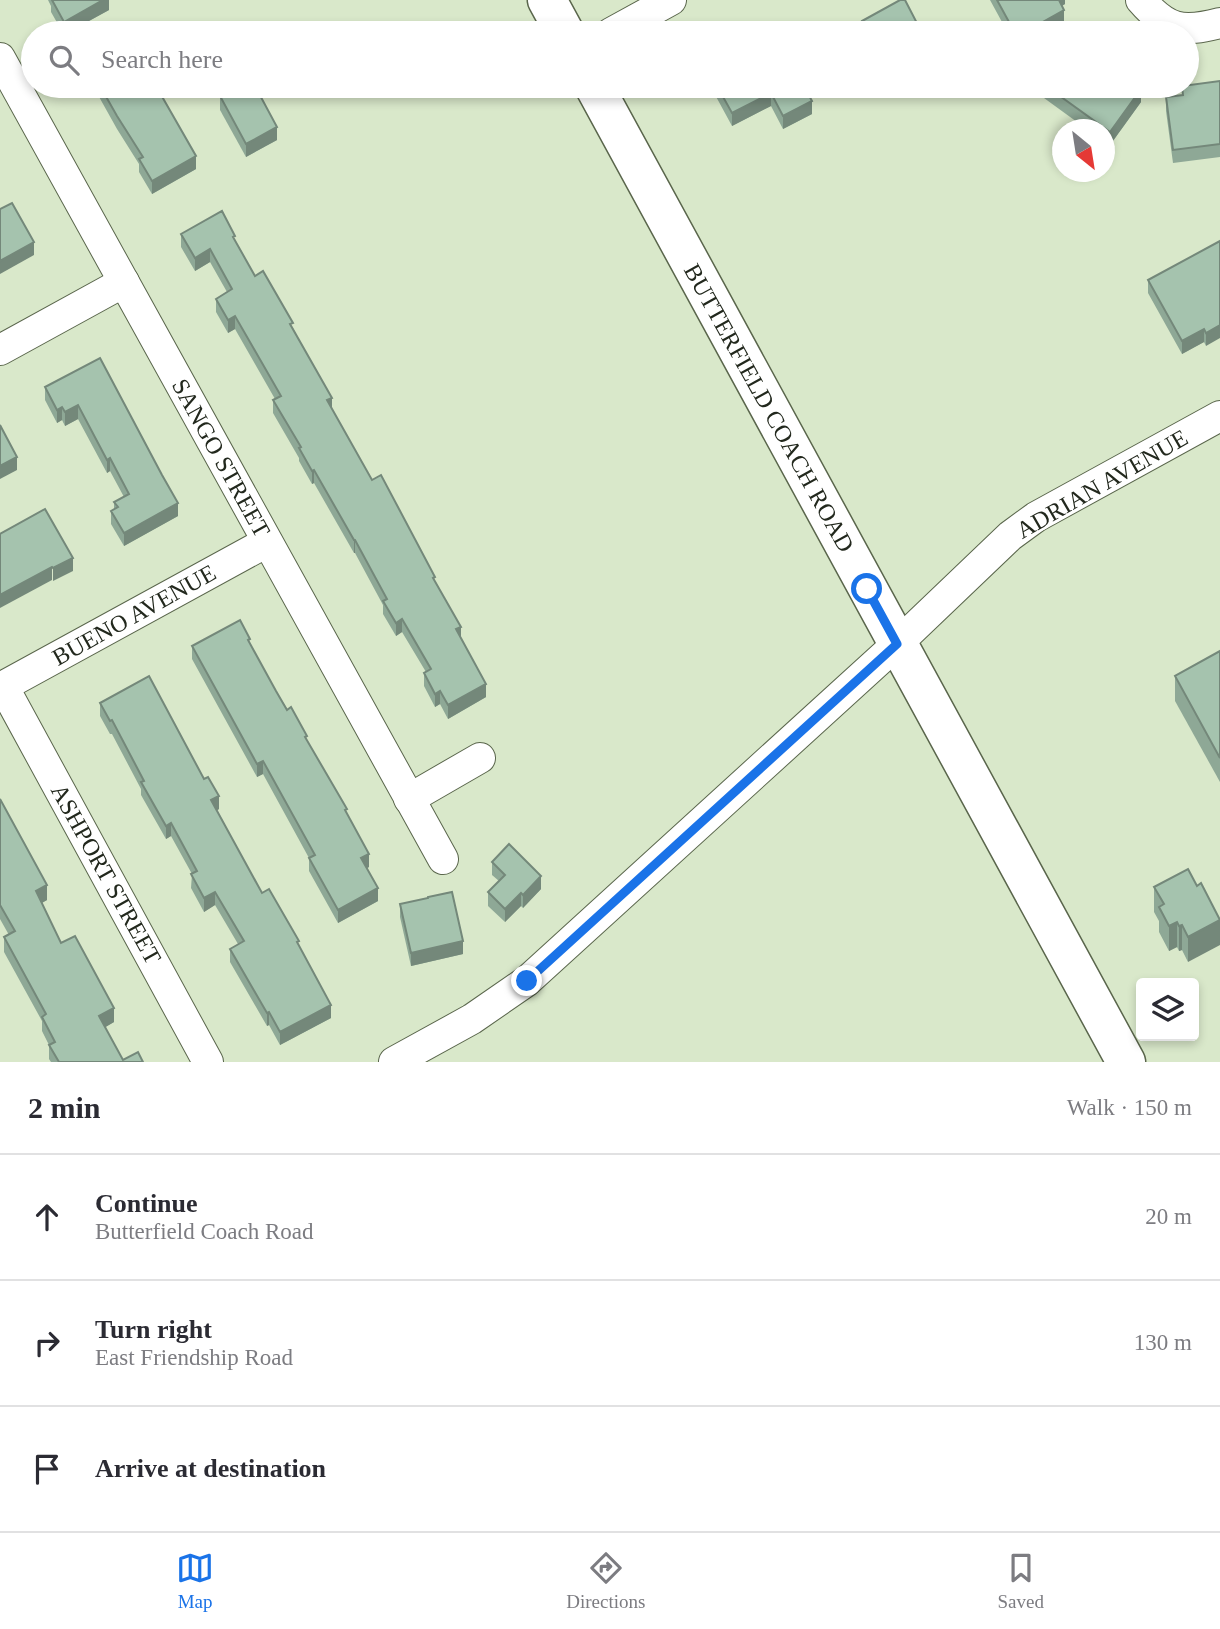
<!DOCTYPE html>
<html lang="en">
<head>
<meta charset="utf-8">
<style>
  :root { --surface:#fff; --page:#f2f2f3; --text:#2b2b33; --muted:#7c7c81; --line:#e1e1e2; --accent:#1a73e8 }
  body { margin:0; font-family:"Times New Roman",serif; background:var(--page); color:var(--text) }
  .controls { position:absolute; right:21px; bottom:21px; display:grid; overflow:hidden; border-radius:7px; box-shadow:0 4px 10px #0003 }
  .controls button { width:63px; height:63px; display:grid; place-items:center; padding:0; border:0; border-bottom:2px solid var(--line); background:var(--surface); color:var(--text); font:35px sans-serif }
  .compass { position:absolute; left:1052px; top:119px; width:63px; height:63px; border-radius:50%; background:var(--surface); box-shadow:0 4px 10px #0003; rotate:150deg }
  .stop { position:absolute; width:21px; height:21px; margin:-16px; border:5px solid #1a73e8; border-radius:50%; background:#fff }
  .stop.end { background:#1a73e8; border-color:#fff; box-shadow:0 2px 7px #0008 }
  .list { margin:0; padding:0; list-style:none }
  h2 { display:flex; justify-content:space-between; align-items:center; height:91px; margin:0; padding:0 28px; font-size:30px }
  h2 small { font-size:23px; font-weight:400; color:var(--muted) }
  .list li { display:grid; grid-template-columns:46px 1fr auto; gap:21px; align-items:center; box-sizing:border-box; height:126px; padding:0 28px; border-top:2px solid var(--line) }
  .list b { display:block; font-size:26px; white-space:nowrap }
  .list p { margin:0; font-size:23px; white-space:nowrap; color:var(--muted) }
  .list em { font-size:23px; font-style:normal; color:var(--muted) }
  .icon { flex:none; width:38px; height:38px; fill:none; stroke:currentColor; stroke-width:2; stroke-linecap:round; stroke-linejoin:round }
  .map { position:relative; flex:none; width:1220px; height:1062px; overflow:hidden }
  .search { position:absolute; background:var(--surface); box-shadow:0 4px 10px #0003; left:21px; right:21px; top:21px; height:77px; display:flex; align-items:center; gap:18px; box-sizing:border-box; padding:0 24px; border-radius:38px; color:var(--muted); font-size:26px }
  .sheet { height:469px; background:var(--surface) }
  nav { display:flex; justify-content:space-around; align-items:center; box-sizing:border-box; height:98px; border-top:2px solid var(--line); background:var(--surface); font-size:19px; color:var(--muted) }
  nav a { display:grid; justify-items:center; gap:4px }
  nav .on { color:var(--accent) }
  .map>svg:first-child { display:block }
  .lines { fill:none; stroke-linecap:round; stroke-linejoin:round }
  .street-casing { stroke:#5a664c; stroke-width:32 }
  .secondary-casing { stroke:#5a664c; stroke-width:41 }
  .street { stroke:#fff; stroke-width:30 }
  .secondary { stroke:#fff; stroke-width:38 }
  .wall { fill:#8ea896 }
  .shaded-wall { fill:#74887a }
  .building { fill:#a5c3ae; stroke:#74887a; stroke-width:2 }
  .route { stroke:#1a73e8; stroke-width:9 }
  .labels { text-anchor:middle; stroke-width:5; stroke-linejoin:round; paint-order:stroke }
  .street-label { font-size:24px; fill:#22281d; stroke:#fff }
</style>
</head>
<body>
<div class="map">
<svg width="1220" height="1062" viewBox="0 0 1220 1062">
  <rect width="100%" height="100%" fill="#d9e8ca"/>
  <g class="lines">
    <g class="street-casing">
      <g id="street">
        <path d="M 1141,0 C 1167,30 1182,33 1220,23"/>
        <polyline points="611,33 671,0"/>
        <polyline points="0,58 443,859"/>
        <polyline points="0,350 124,282"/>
        <polyline points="3,686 208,1062"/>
        <polyline points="0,688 267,542"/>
        <polyline points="409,799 480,758"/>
        <polyline points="394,1062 472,1019 527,981 897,644 1010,536 1036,517 1220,416"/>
      </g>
    </g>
    <g class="secondary-casing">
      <g id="secondary">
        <polyline points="547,0 565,33"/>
        <polyline points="594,86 1126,1062"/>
      </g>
    </g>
    <use href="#street" class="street"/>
    <use href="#secondary" class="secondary"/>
  </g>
  <g class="wall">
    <polygon points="48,0 109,0 109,10 67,33 63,33 51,12 51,6"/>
    <polygon points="990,0 1065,0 1065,4 1062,6 1064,24 1047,33 1008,33"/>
    <polygon points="862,21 919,33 865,33 862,27"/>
    <polygon points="1220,81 1220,157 1173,163 1166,111 1166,97 1182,95 1182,86"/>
    <polygon points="93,86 156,86 196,169 152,194 139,172 139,164 117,129"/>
    <polygon points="713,86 804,86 812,114 783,129 771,106 732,126 713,91"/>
    <polygon points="1044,86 1137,86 1141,102 1110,145 1104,141 1104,130 1088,130 1044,98"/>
    <polygon points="220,96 277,140 246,157 220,110"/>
    <polygon points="181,234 235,241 255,276 293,328 332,409 372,480 435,583 486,697 448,719 440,704 435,707 424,686 424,673 426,672 402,632 396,636 383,614 383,605 355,553 354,553 314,483 312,484 299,461 299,458 273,413 273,400 275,399 235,329 228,333 216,312 216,299 227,292 210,262 195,271 181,247"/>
    <polygon points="1220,241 1206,346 1204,342 1182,354 1148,293 1148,280"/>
    <polygon points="100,358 178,516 124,546 111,524 111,511 114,509 114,502 124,497 110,471 107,473 78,419 65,426 62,420 57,423 45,400 45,387"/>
    <polygon points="250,644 276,691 307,740 347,815 369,867 367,868 378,901 338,923 309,871 309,858 263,774 257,777 192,659 192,646"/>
    <polygon points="1220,651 1220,782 1175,701 1175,676"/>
    <polygon points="100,703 219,809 217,810 262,893 299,946 331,1018 280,1045 269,1025 267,1026 230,962 230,949 238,944 215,905 204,912 191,888 192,874 171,836 166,839 141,795 141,789 112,734 110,734 100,716"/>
    <polygon points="0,799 47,900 42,903 61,943 114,1022 105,1027 123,1060 143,1062 51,1062 49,1059 49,1045 42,1031 42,1021 4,952 4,937 9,935 0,919"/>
    <polygon points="492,862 541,889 523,908 521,906 505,922 488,906 488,892 499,881 492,875"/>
    <polygon points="1188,869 1188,962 1182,950 1179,951 1177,947 1169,951 1159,932 1159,921 1154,912 1154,887"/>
    <polygon points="400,904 463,954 411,966 400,917"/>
  </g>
  <g class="shaded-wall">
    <polygon points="103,0 109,0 109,10 67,33 64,33 64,22"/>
    <polygon points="1056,0 1065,0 1065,4 1056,9"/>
    <polygon points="1064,10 1064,24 1047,33 1023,33"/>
    <polygon points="919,27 919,33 907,33"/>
    <polygon points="1141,89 1141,102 1110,145 1110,132"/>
    <polygon points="771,93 771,106 732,126 732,113"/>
    <polygon points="812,101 812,114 783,129 783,116"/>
    <polygon points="277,127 277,140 246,157 246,144"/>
    <polygon points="196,156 196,169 152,194 152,181"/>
    <polygon points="34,242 34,255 0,274 0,261"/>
    <polygon points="210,249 210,262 195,271 195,258"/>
    <polygon points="235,316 235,329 228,333 228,320"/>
    <polygon points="1220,325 1220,338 1206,346 1206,333"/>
    <polygon points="1204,329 1204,342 1182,354 1182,341"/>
    <polygon points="332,398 332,411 327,400"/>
    <polygon points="78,405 78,419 65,426 65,412"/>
    <polygon points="62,407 62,420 57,423 57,410"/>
    <polygon points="17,457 17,470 0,479 0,466"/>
    <polygon points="110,458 110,471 107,473 107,460"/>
    <polygon points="314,470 314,483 312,484 312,471"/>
    <polygon points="178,503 178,516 124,546 124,533"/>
    <rect x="354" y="540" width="1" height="13"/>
    <polygon points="73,558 73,571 53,581 53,568"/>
    <polygon points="52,567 52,580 0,608 0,595"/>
    <polygon points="402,619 402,632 396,636 396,623"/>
    <polygon points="461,627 461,640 456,629"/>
    <polygon points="486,684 486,697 448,719 448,705"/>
    <polygon points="440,691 440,704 435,707 435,694"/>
    <polygon points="263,761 263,774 257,777 257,764"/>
    <polygon points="219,796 219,809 211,814 211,800"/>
    <polygon points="171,823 171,836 166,839 166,826"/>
    <polygon points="369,854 369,867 361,871 361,858"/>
    <polygon points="541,876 541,889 523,908 523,895"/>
    <polygon points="47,885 47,900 36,906 36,891"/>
    <polygon points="378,888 378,901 338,923 338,910"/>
    <polygon points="215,892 215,905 204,912 204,898"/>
    <polygon points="521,893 521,906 505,922 505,909"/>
    <polygon points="1220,920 1220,945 1188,962 1188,937"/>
    <polygon points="1177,922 1177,947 1169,951 1169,926"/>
    <polygon points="1182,925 1182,950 1179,951 1179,926"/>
    <polygon points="463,941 463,954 411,966 411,953"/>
    <polygon points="331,1005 331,1018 280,1045 280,1032"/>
    <polygon points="114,1008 114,1022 99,1031 99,1016"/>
    <polygon points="269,1012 269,1025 267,1026 267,1013"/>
  </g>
  <g class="building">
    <polygon points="52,0 103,0 64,22"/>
    <polygon points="900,0 905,0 919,27 907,33 868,33 862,21"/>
    <polygon points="997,0 1059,0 1064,10 1023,33 1015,33"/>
    <polygon points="735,28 737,33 724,33"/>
    <polygon points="1220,81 1220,144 1173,150 1166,97 1183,95 1182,86"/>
    <polygon points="100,86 156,86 196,156 152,181 139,159 143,157 117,116"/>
    <polygon points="240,86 255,86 277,127 246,144 220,96"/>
    <polygon points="717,86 804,86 812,101 783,116 771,93 732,113"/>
    <polygon points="1046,86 1137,86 1141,89 1110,132"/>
    <polygon points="12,203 34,242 0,261 0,209"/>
    <polygon points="222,211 235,236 233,237 255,276 263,271 293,323 290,324 332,398 327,400 372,480 381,475 435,577 433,578 461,627 456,629 486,684 448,705 440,691 435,694 424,673 431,669 402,619 396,623 383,601 387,599 355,540 354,540 314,470 312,471 299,448 301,447 273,400 281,396 235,316 228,320 216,299 232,289 210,249 195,258 181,234"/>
    <polygon points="1220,241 1220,325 1206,333 1204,329 1182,341 1148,280"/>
    <polygon points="100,358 162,475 178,503 124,533 111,511 118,507 114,502 129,494 110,458 107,460 78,405 65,412 62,407 57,410 45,387"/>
    <polygon points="0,425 17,457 0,466"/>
    <polygon points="45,509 73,558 53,568 52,567 0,595 0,534"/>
    <polygon points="240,620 250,639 248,640 276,691 287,710 291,707 307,736 305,737 347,809 345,810 369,854 361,858 378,888 338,910 309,858 315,855 263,761 257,764 192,646"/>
    <polygon points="1220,651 1220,758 1175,676"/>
    <polygon points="149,676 204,779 208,777 219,796 211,800 262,893 269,889 299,941 297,942 331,1005 280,1032 269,1012 267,1013 230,949 244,941 215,892 204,898 191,874 197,871 171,823 166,826 141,782 144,781 112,720 110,721 100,703"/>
    <polygon points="0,799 47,885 36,891 61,943 75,936 114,1008 99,1016 123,1060 138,1052 143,1062 59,1062 49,1045 55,1042 42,1017 46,1014 4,937 15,931 0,905"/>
    <polygon points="509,844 541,876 523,895 521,893 505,909 488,892 505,875 492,862"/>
    <polygon points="1188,869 1197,886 1201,883 1220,920 1188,937 1182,925 1179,926 1177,922 1169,926 1159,907 1164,904 1154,887"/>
    <polygon points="452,892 463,941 411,953 400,904 428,898 428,897"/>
  </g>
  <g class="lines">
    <polyline class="route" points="527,981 897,644 867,589"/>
  </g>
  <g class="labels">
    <g class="street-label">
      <text transform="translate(769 408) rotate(61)" y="8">BUTTERFIELD COACH ROAD</text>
      <text transform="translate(221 458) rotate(61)" y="8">SANGO STREET</text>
      <text transform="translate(1102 484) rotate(-30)" y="8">ADRIAN AVENUE</text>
      <text transform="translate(134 615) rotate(-29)" y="8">BUENO AVENUE</text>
      <text transform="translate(106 874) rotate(61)" y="8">ASHPORT STREET</text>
    </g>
  </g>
</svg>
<div class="controls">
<button><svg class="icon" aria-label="layers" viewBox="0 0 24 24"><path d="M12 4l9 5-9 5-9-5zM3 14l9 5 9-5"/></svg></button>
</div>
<svg class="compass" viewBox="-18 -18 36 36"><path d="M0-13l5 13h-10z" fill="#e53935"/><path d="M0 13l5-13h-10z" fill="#7c7c81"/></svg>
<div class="stop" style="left:867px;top:589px"></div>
<div class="stop end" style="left:527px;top:981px"></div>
<div class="search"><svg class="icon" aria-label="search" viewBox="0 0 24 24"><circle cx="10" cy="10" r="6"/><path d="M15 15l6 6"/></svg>Search here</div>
</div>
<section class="sheet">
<h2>2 min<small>Walk · 150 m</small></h2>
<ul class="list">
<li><svg class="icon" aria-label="ahead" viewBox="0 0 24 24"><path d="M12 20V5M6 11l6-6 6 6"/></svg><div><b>Continue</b><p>Butterfield Coach Road</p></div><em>20 m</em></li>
<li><svg class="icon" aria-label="right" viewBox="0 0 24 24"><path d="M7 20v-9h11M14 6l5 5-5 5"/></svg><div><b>Turn right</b><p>East Friendship Road</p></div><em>130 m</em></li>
<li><svg class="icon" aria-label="arrive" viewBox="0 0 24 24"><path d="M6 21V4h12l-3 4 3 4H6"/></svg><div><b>Arrive at destination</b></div></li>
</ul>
</section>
<nav>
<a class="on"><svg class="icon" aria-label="map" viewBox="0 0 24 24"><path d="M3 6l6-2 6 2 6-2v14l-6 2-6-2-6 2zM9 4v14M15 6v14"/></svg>Map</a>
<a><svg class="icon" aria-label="directions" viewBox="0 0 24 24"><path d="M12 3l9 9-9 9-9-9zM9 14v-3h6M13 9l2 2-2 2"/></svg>Directions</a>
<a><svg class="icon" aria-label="saved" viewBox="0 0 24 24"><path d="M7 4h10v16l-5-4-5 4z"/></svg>Saved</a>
</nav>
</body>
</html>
